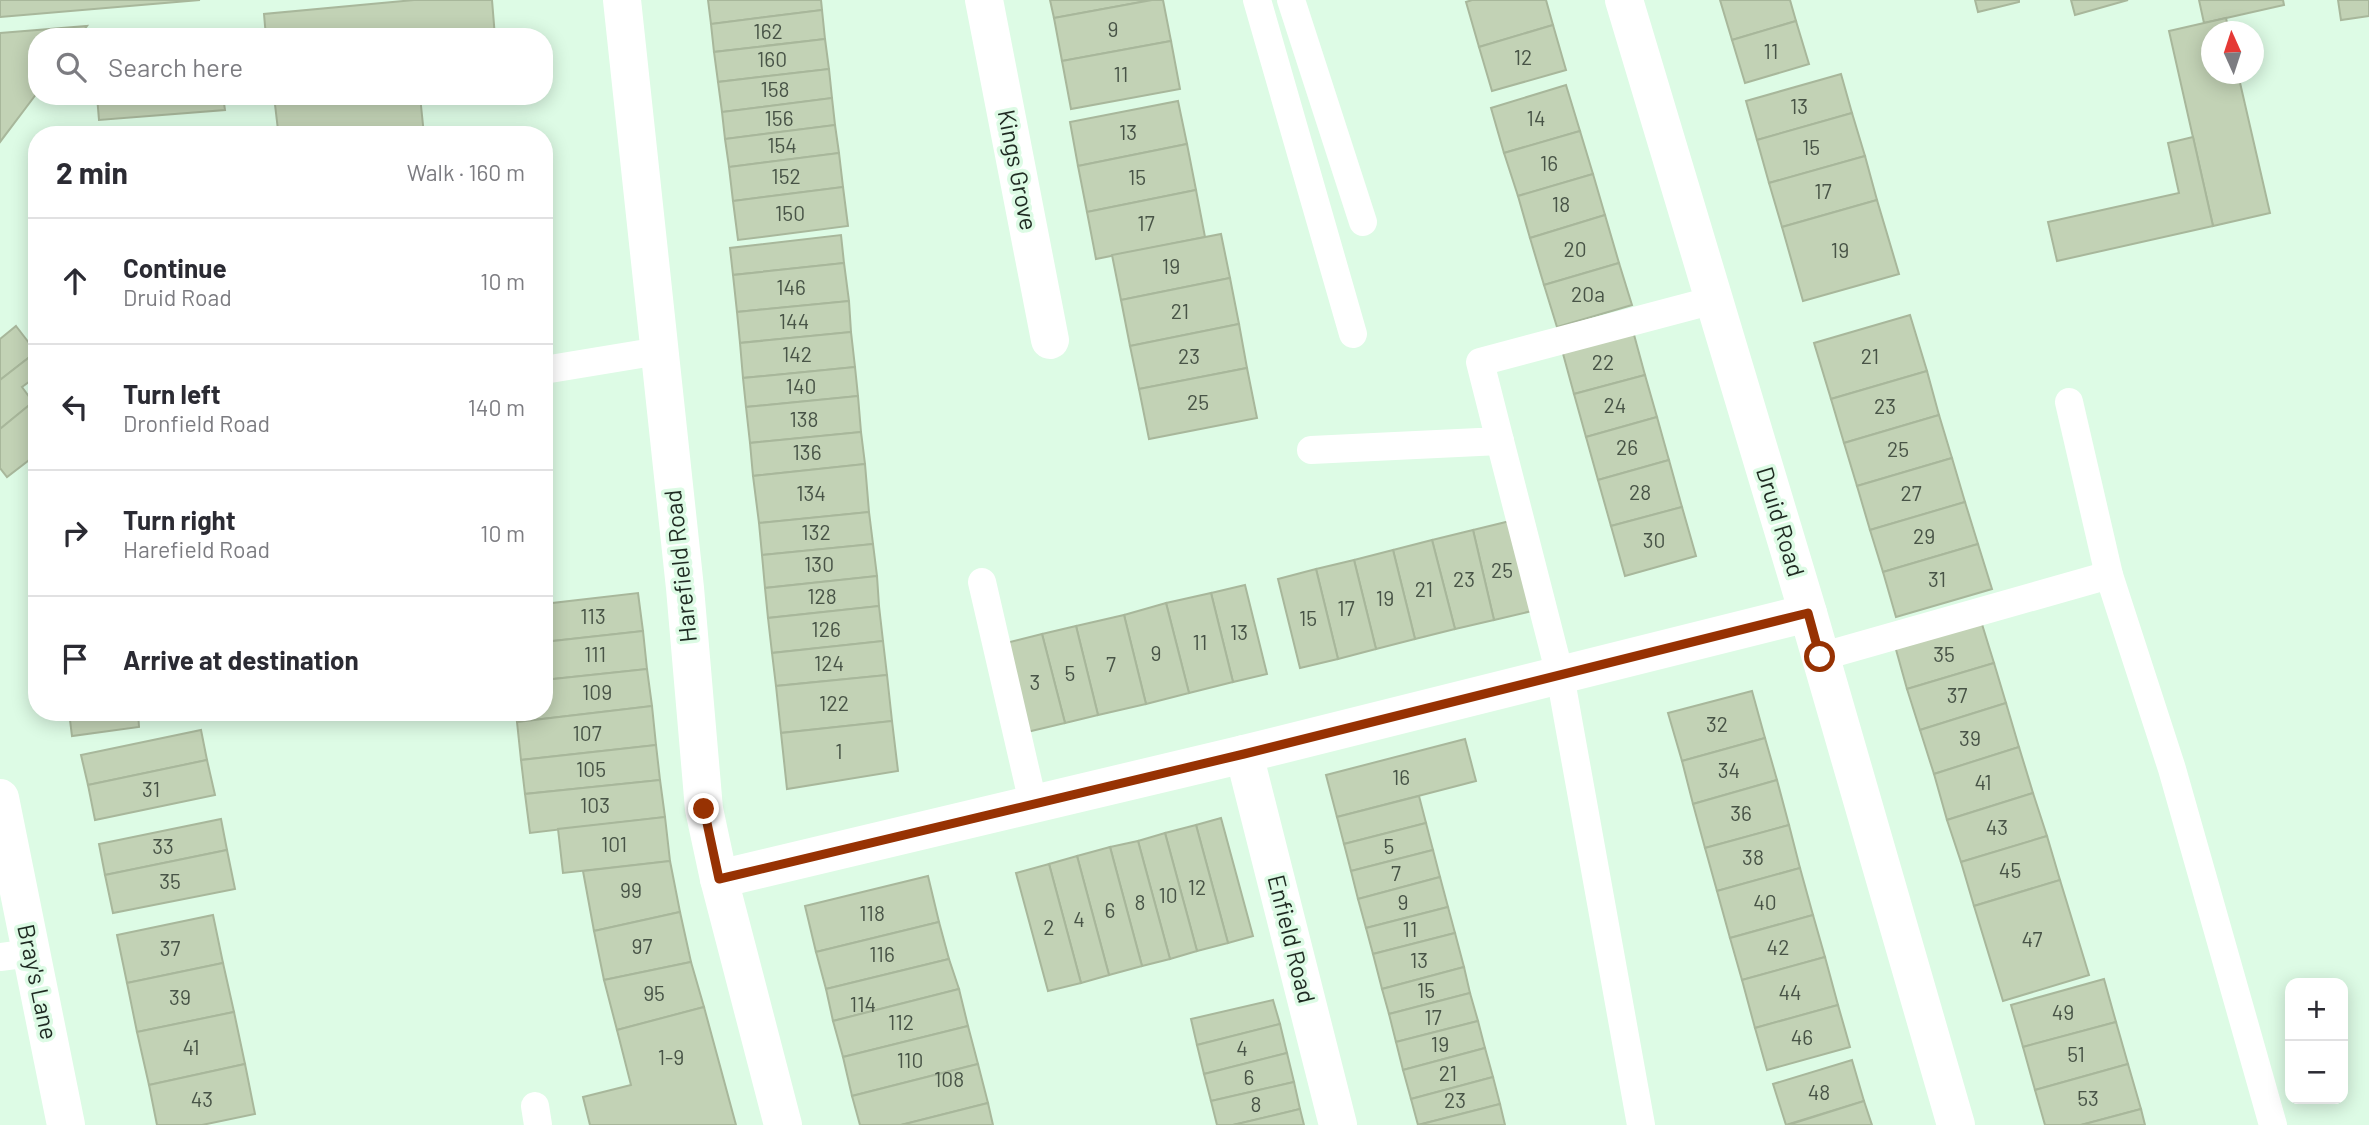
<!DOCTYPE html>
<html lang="en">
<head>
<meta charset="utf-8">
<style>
  :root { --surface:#fff; --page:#f2f2f3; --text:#2b2b33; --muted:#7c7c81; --line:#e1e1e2 }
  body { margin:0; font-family:Barlow,sans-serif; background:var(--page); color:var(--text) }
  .controls { position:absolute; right:21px; bottom:21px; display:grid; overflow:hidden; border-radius:14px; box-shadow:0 4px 18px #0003 }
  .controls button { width:63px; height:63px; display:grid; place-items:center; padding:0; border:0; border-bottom:2px solid var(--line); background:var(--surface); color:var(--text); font:35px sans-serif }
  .compass { position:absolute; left:2201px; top:21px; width:63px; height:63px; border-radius:50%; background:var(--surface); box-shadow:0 4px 18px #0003; rotate:357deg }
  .stop { position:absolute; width:21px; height:21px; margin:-16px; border:5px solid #973203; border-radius:50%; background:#fff }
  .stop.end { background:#973203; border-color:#fff; box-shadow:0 2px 7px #0008 }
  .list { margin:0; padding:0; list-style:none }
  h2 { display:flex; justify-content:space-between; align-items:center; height:91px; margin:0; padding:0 28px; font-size:30px }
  h2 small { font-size:23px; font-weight:400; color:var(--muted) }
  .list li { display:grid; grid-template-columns:46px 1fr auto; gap:21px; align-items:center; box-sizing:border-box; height:126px; padding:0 28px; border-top:2px solid var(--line) }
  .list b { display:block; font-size:26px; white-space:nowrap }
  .list p { margin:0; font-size:23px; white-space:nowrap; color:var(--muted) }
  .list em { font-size:23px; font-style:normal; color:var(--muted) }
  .icon { flex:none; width:38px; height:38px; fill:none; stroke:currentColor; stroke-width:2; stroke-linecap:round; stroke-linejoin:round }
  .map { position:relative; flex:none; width:2369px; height:1125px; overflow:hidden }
  .search { position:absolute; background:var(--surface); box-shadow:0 4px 18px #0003; left:28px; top:28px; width:525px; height:77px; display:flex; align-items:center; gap:18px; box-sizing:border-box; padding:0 24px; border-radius:28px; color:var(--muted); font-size:26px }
  .panel { position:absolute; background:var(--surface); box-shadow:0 4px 18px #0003; left:28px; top:126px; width:525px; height:595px; border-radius:28px }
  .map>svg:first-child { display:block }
  .building { fill:#c2d2b5; stroke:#a8b79b; stroke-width:2 }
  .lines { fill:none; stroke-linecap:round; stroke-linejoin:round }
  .service { stroke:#fff; stroke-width:28 }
  .minor { stroke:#fff; stroke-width:38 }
  .route { stroke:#973203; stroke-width:9 }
  .labels { text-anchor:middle; stroke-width:7; stroke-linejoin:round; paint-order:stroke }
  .number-label { font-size:21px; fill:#485447 }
  .street-label { font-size:24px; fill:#1f2a22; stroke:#ddfbe5 }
</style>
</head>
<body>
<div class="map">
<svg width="2369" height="1125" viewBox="0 0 2369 1125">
  <rect width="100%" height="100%" fill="#ddfbe5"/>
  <g class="building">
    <polygon points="0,0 200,0 0,17"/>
    <polygon points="414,0 492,0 495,37 266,37 264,14"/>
    <polygon points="708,0 821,0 822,10 711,24"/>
    <polygon points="1050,0 1152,0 1054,18"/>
    <polygon points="1152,0 1163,0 1171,41 1062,61 1054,18"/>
    <polygon points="1472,0 1546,0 1553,25 1479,47 1466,2"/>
    <polygon points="1720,0 1790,0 1796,21 1732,40"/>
    <polygon points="1975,0 2019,0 2019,2 1978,12"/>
    <polygon points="2071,0 2128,0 2075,15"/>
    <polygon points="2199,0 2283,0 2284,5 2204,23"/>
    <polygon points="2338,0 2369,0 2369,16 2341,20"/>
    <polygon points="822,10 825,39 714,52 711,24"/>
    <polygon points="2226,18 2229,32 2212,32 2212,74 2238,74 2270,213 2213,226 2169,31"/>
    <polygon points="1796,21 1809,64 1745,83 1732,40"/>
    <polygon points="1553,25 1566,70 1492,91 1479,47"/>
    <polygon points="87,26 79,37 37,37 37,93 0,142 0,33"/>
    <polygon points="825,39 829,69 718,82 714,52"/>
    <polygon points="1171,41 1180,89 1071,109 1062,61"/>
    <polygon points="829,69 832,98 722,112 718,82"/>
    <polygon points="1841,74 1852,113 1757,140 1746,101"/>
    <polygon points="1566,85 1580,131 1504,153 1491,108"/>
    <polygon points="97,96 223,96 225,110 99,120"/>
    <polygon points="274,96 420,96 424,135 246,135 278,130"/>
    <polygon points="832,98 835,125 725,139 722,112"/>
    <polygon points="1178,101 1187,144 1078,166 1070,122"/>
    <polygon points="1852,113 1865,156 1769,183 1757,140"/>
    <polygon points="835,125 839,153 729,167 725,139"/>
    <polygon points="1580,131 1593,174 1518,196 1504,153"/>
    <polygon points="2193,137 2213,226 2057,261 2048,222 2179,193 2168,143"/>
    <polygon points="1187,144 1196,190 1087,212 1078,166"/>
    <polygon points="839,153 843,187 733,201 729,167"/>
    <polygon points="1865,156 1877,200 1782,227 1769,183"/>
    <polygon points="1593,174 1605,215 1530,238 1518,196"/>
    <polygon points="843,187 848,226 738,240 733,201"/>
    <polygon points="1196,190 1205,237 1096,259 1087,212"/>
    <polygon points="1877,200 1899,274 1803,301 1782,227"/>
    <polygon points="1605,215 1619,263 1544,285 1530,238"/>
    <polygon points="1221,234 1230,278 1121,300 1112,255"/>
    <polygon points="841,235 844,263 733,275 730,248"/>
    <polygon points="844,263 849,301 737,312 733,275"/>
    <polygon points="1619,263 1632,305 1557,327 1544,285"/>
    <polygon points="1230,278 1239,324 1130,346 1121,300"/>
    <polygon points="849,301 851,332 740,343 737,312"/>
    <polygon points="1910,315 1927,371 1831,399 1814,343"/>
    <polygon points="1239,324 1247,368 1139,389 1130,346"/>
    <polygon points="16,326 36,352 0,380 0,339"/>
    <polygon points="1633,331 1645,375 1574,394 1562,350"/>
    <polygon points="851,332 855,367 743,378 740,343"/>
    <polygon points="36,352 37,376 22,387 33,402 0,429 0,380"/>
    <polygon points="855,367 858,396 746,407 743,378"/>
    <polygon points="1247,368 1257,418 1149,439 1139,389"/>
    <polygon points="1927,371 1939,415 1844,443 1831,399"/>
    <polygon points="1645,375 1657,417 1586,437 1574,394"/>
    <polygon points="858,396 861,432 750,443 746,407"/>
    <polygon points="33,402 37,406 37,454 7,477 0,468 0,429"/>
    <polygon points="1939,415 1952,458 1857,486 1844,443"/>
    <polygon points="1657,417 1669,460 1598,480 1586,437"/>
    <polygon points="861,432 865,464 753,476 750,443"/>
    <polygon points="1952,458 1965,502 1870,530 1857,486"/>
    <polygon points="1669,460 1682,507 1611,526 1598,480"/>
    <polygon points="865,464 869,512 759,523 753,476"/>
    <polygon points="1965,502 1978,544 1883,572 1870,530"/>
    <polygon points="1682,507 1696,556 1625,576 1611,526"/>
    <polygon points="869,512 873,544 762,555 759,523"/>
    <polygon points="1510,521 1532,611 1494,620 1473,530"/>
    <polygon points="1473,530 1494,620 1455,629 1432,540"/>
    <polygon points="1432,540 1455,629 1415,639 1393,550"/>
    <polygon points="873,544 877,576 765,588 762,555"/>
    <polygon points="1978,544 1992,589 1896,617 1883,572"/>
    <polygon points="1393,550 1415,639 1376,649 1354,560"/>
    <polygon points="1354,560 1376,649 1338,659 1316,569"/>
    <polygon points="1316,569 1338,659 1300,668 1278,579"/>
    <polygon points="877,576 879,606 768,618 765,588"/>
    <polygon points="1245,585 1267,674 1233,682 1211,593"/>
    <polygon points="638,593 643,631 544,642 544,604"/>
    <polygon points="1211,593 1233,682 1189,693 1166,603"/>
    <polygon points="1166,603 1189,693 1146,704 1124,615"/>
    <polygon points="879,606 883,641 772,653 768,618"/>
    <polygon points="1124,615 1146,704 1098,715 1076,626"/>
    <polygon points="1981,621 1994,663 1907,689 1895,646"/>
    <polygon points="1076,626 1098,715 1065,723 1042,634"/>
    <polygon points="643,631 647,669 544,680 544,642"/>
    <polygon points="1042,634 1065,723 1027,732 1006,643"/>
    <polygon points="883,641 887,675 776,686 772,653"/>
    <polygon points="1994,663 2006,703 1920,730 1907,689"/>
    <polygon points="647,669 652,706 517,722 516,712 544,712 544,680"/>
    <polygon points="887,675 892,721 781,733 776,686"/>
    <polygon points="1752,691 1765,738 1682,761 1668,713"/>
    <polygon points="2006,703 2019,747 1934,774 1920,730"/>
    <polygon points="652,706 656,745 521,760 517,722"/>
    <polygon points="69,712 138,712 139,727 72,736"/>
    <polygon points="892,721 898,771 787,789 781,733"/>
    <polygon points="201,730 207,760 88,785 81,755"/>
    <polygon points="1765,738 1777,780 1693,804 1682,761"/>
    <polygon points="1465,739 1476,781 1337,817 1326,775"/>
    <polygon points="656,745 660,780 525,794 521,760"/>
    <polygon points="2019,747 2033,793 1947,820 1934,774"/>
    <polygon points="207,760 215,795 95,820 88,785"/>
    <polygon points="660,780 665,817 530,833 525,794"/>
    <polygon points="1777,780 1789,825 1705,848 1693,804"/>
    <polygon points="2033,793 2047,836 1961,862 1947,820"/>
    <polygon points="1419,796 1426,823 1344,844 1337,817"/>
    <polygon points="665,817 670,861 563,873 558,829"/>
    <polygon points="1221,818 1253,936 1228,943 1196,825"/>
    <polygon points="221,819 227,850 105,875 99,844"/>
    <polygon points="1426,823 1433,850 1351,871 1344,844"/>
    <polygon points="1196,825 1228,943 1197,951 1165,833"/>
    <polygon points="1789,825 1800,868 1717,891 1705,848"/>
    <polygon points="1165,833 1197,951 1170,959 1138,841"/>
    <polygon points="2047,836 2060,880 1974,906 1961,862"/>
    <polygon points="1138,841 1170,959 1142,966 1110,847"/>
    <polygon points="1110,847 1142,966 1109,975 1077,856"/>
    <polygon points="227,850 235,889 113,913 105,875"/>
    <polygon points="1433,850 1440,877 1358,899 1351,871"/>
    <polygon points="1077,856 1109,975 1081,983 1049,864"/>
    <polygon points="670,861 680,912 594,931 583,871"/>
    <polygon points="1049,864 1081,983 1048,991 1016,873"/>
    <polygon points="1800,868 1813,915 1730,938 1717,891"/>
    <polygon points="928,876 939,922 816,952 805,906"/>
    <polygon points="1440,877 1448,907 1366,928 1358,899"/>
    <polygon points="2060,880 2089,975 2003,1001 1974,906"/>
    <polygon points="1448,907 1455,933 1373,954 1366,928"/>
    <polygon points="680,912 691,962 604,980 594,931"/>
    <polygon points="213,915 223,963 127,983 117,935"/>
    <polygon points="1813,915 1825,957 1742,980 1730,938"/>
    <polygon points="939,922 949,959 826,989 816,952"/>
    <polygon points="1455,933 1464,967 1382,989 1373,954"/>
    <polygon points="1825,957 1838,1005 1755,1028 1742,980"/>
    <polygon points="949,959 959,989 833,1021 826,989"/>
    <polygon points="691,962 704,1007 617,1030 604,980"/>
    <polygon points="223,963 234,1012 137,1032 127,983"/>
    <polygon points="1464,967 1470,993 1389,1014 1382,989"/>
    <polygon points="2104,979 2116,1022 2023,1047 2011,1005"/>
    <polygon points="959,989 968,1026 843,1057 833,1021"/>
    <polygon points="1470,993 1478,1021 1396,1042 1389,1014"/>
    <polygon points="1273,1000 1280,1024 1197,1045 1191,1019"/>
    <polygon points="1838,1005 1850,1047 1767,1070 1755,1028"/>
    <polygon points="704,1007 736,1125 590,1125 583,1097 631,1085 617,1030"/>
    <polygon points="234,1012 245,1064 149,1085 137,1032"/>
    <polygon points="1478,1021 1485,1048 1403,1070 1396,1042"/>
    <polygon points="2116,1022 2128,1064 2035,1090 2023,1047"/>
    <polygon points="1280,1024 1287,1053 1204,1074 1197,1045"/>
    <polygon points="968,1026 978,1064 852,1096 843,1057"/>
    <polygon points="1485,1048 1493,1077 1411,1099 1403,1070"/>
    <polygon points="1287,1053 1294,1082 1211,1101 1204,1074"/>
    <polygon points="1852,1060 1864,1101 1786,1125 1773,1084"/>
    <polygon points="245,1064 255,1114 202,1125 157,1125 149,1085"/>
    <polygon points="978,1064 988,1103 901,1125 860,1125 852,1096"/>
    <polygon points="2128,1064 2141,1109 2081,1125 2045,1125 2035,1090"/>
    <polygon points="1493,1077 1500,1104 1418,1125 1411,1099"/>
    <polygon points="1294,1082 1300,1109 1233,1125 1217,1125 1211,1101"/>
    <polygon points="1864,1101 1872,1125 1788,1125"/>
    <polygon points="988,1103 993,1125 901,1125"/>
    <polygon points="1500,1104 1505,1125 1418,1125"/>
    <polygon points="1300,1109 1304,1125 1233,1125"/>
    <polygon points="2141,1109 2145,1125 2081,1125"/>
  </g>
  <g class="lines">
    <g class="service">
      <polyline points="1257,0 1353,334"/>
      <polyline points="1291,0 1363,222"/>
      <polyline points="544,370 659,351"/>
      <polyline points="2069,402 2109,575"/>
      <polyline points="1500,441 1560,675 1641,1125"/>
      <polyline points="1311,450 1500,441 1480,362 1714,300"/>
      <polyline points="982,582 1033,803"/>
      <polyline points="1820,657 2109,575 2172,769 2273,1125"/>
      <polyline points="0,957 31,953"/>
      <polyline points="535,1106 538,1125"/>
    </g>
    <g class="minor">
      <polyline points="622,0 685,588 704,809 719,879 783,1125"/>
      <polyline points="984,0 1050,340"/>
      <polyline points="1624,0 1808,613 1956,1125"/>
      <polyline points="1244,754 1338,1125"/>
      <polyline points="0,798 66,1125"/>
      <polyline points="719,879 1244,754 1808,613"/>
    </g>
  </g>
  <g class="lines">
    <polyline class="route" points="704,809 719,879 1244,754 1808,613 1820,657"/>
  </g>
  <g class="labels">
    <g class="number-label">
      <text x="1113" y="37">9</text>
      <text x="768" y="39">162</text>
      <text x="1771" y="59">11</text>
      <text x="1523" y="65">12</text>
      <text x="772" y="67">160</text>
      <text x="1121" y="82">11</text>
      <text x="775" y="97">158</text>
      <text x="1799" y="114">13</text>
      <text x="779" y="126">156</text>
      <text x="1536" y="126">14</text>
      <text x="1128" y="140">13</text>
      <text x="782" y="153">154</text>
      <text x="1811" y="155">15</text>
      <text x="1549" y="171">16</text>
      <text x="786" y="184">152</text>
      <text x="1137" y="185">15</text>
      <text x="1823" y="199">17</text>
      <text x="1561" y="212">18</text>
      <text x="790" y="221">150</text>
      <text x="1146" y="231">17</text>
      <text x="1575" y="257">20</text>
      <text x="1840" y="258">19</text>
      <text x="1171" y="274">19</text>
      <text x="791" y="295">146</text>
      <text x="1588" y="302">20a</text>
      <text x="1180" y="319">21</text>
      <text x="794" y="329">144</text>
      <text x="797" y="362">142</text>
      <text x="1189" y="364">23</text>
      <text x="1870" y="364">21</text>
      <text x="1603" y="370">22</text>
      <text x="801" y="394">140</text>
      <text x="1198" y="410">25</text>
      <text x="1615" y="413">24</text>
      <text x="1885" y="414">23</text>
      <text x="804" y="427">138</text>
      <text x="1627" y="455">26</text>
      <text x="1898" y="457">25</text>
      <text x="807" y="460">136</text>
      <text x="1640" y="500">28</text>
      <text x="811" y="501">134</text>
      <text x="1911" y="501">27</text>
      <text x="816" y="540">132</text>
      <text x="1924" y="544">29</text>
      <text x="1654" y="548">30</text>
      <text x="819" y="572">130</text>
      <text x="1502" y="578">25</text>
      <text x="1464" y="587">23</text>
      <text x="1937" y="587">31</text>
      <text x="1424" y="597">21</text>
      <text x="822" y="604">128</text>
      <text x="1385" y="606">19</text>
      <text x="1346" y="616">17</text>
      <text x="593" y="624">113</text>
      <text x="1308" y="626">15</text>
      <text x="826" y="637">126</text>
      <text x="1239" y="640">13</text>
      <text x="1200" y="650">11</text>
      <text x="1156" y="661">9</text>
      <text x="595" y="662">111</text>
      <text x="1944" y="662">35</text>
      <text x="829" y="671">124</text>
      <text x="1111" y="672">7</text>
      <text x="1070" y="681">5</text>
      <text x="1035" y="690">3</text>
      <text x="597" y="700">109</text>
      <text x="1957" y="703">37</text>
      <text x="834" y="711">122</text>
      <text x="1717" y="732">32</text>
      <text x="587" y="741">107</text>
      <text x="1970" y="746">39</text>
      <text x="839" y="759">1</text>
      <text x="591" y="777">105</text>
      <text x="1729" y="778">34</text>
      <text x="1401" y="785">16</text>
      <text x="1983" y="790">41</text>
      <text x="151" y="797">31</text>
      <text x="595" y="813">103</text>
      <text x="1741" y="821">36</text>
      <text x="1997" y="835">43</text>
      <text x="614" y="852">101</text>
      <text x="163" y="854">33</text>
      <text x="1389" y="854">5</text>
      <text x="1753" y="865">38</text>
      <text x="2010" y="878">45</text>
      <text x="1396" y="881">7</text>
      <text x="170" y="889">35</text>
      <text x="1197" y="895">12</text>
      <text x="631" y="898">99</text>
      <text x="1168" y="903">10</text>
      <text x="1140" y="910">8</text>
      <text x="1403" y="910">9</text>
      <text x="1765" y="910">40</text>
      <text x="1110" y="918">6</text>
      <text x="872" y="921">118</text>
      <text x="1079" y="927">4</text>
      <text x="1049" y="935">2</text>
      <text x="1410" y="937">11</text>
      <text x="2032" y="947">47</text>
      <text x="642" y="954">97</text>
      <text x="1778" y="955">42</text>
      <text x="170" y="956">37</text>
      <text x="882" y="962">116</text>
      <text x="1419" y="968">13</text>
      <text x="1426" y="998">15</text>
      <text x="1790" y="1000">44</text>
      <text x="654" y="1001">95</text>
      <text x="180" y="1005">39</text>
      <text x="863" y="1012">114</text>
      <text x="2063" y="1020">49</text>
      <text x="1433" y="1025">17</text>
      <text x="901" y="1030">112</text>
      <text x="1802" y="1045">46</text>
      <text x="1440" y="1052">19</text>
      <text x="191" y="1055">41</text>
      <text x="1242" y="1056">4</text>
      <text x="2076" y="1062">51</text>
      <text x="671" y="1065">1-9</text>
      <text x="910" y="1068">110</text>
      <text x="1448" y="1081">21</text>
      <text x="1249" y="1085">6</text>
      <text x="949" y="1087">108</text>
      <text x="1819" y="1100">48</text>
      <text x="2088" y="1106">53</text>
      <text x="202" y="1107">43</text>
      <text x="1455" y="1108">23</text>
      <text x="1256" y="1112">8</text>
    </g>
    <g class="street-label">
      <text transform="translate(1017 170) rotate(79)" y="8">Kings Grove</text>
      <text transform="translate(1780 522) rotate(73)" y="8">Druid Road</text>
      <text transform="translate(681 566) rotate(-96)" y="8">Harefield Road</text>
      <text transform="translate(1291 939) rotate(76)" y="8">Enfield Road</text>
      <text transform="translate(37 982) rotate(78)" y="8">Bray's Lane</text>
    </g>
  </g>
</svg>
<div class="controls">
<button>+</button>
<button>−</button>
</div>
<svg class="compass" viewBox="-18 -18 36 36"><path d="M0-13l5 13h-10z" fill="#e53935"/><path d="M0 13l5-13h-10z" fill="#7c7c81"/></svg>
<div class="stop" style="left:1820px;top:657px"></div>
<div class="stop end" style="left:704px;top:809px"></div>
<div class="search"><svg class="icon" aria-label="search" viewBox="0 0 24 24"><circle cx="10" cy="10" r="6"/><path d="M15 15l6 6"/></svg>Search here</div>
<section class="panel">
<h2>2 min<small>Walk · 160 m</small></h2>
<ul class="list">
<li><svg class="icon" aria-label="ahead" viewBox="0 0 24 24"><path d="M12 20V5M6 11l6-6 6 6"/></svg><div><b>Continue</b><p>Druid Road</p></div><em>10 m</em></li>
<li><svg class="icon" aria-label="left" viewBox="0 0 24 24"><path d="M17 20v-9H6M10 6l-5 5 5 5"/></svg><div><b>Turn left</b><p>Dronfield Road</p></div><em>140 m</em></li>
<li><svg class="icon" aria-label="right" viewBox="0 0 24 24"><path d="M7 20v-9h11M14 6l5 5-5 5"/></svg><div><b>Turn right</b><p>Harefield Road</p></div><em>10 m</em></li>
<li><svg class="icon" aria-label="arrive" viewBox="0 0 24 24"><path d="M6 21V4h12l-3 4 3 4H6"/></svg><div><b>Arrive at destination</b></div></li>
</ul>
</section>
</div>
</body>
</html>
